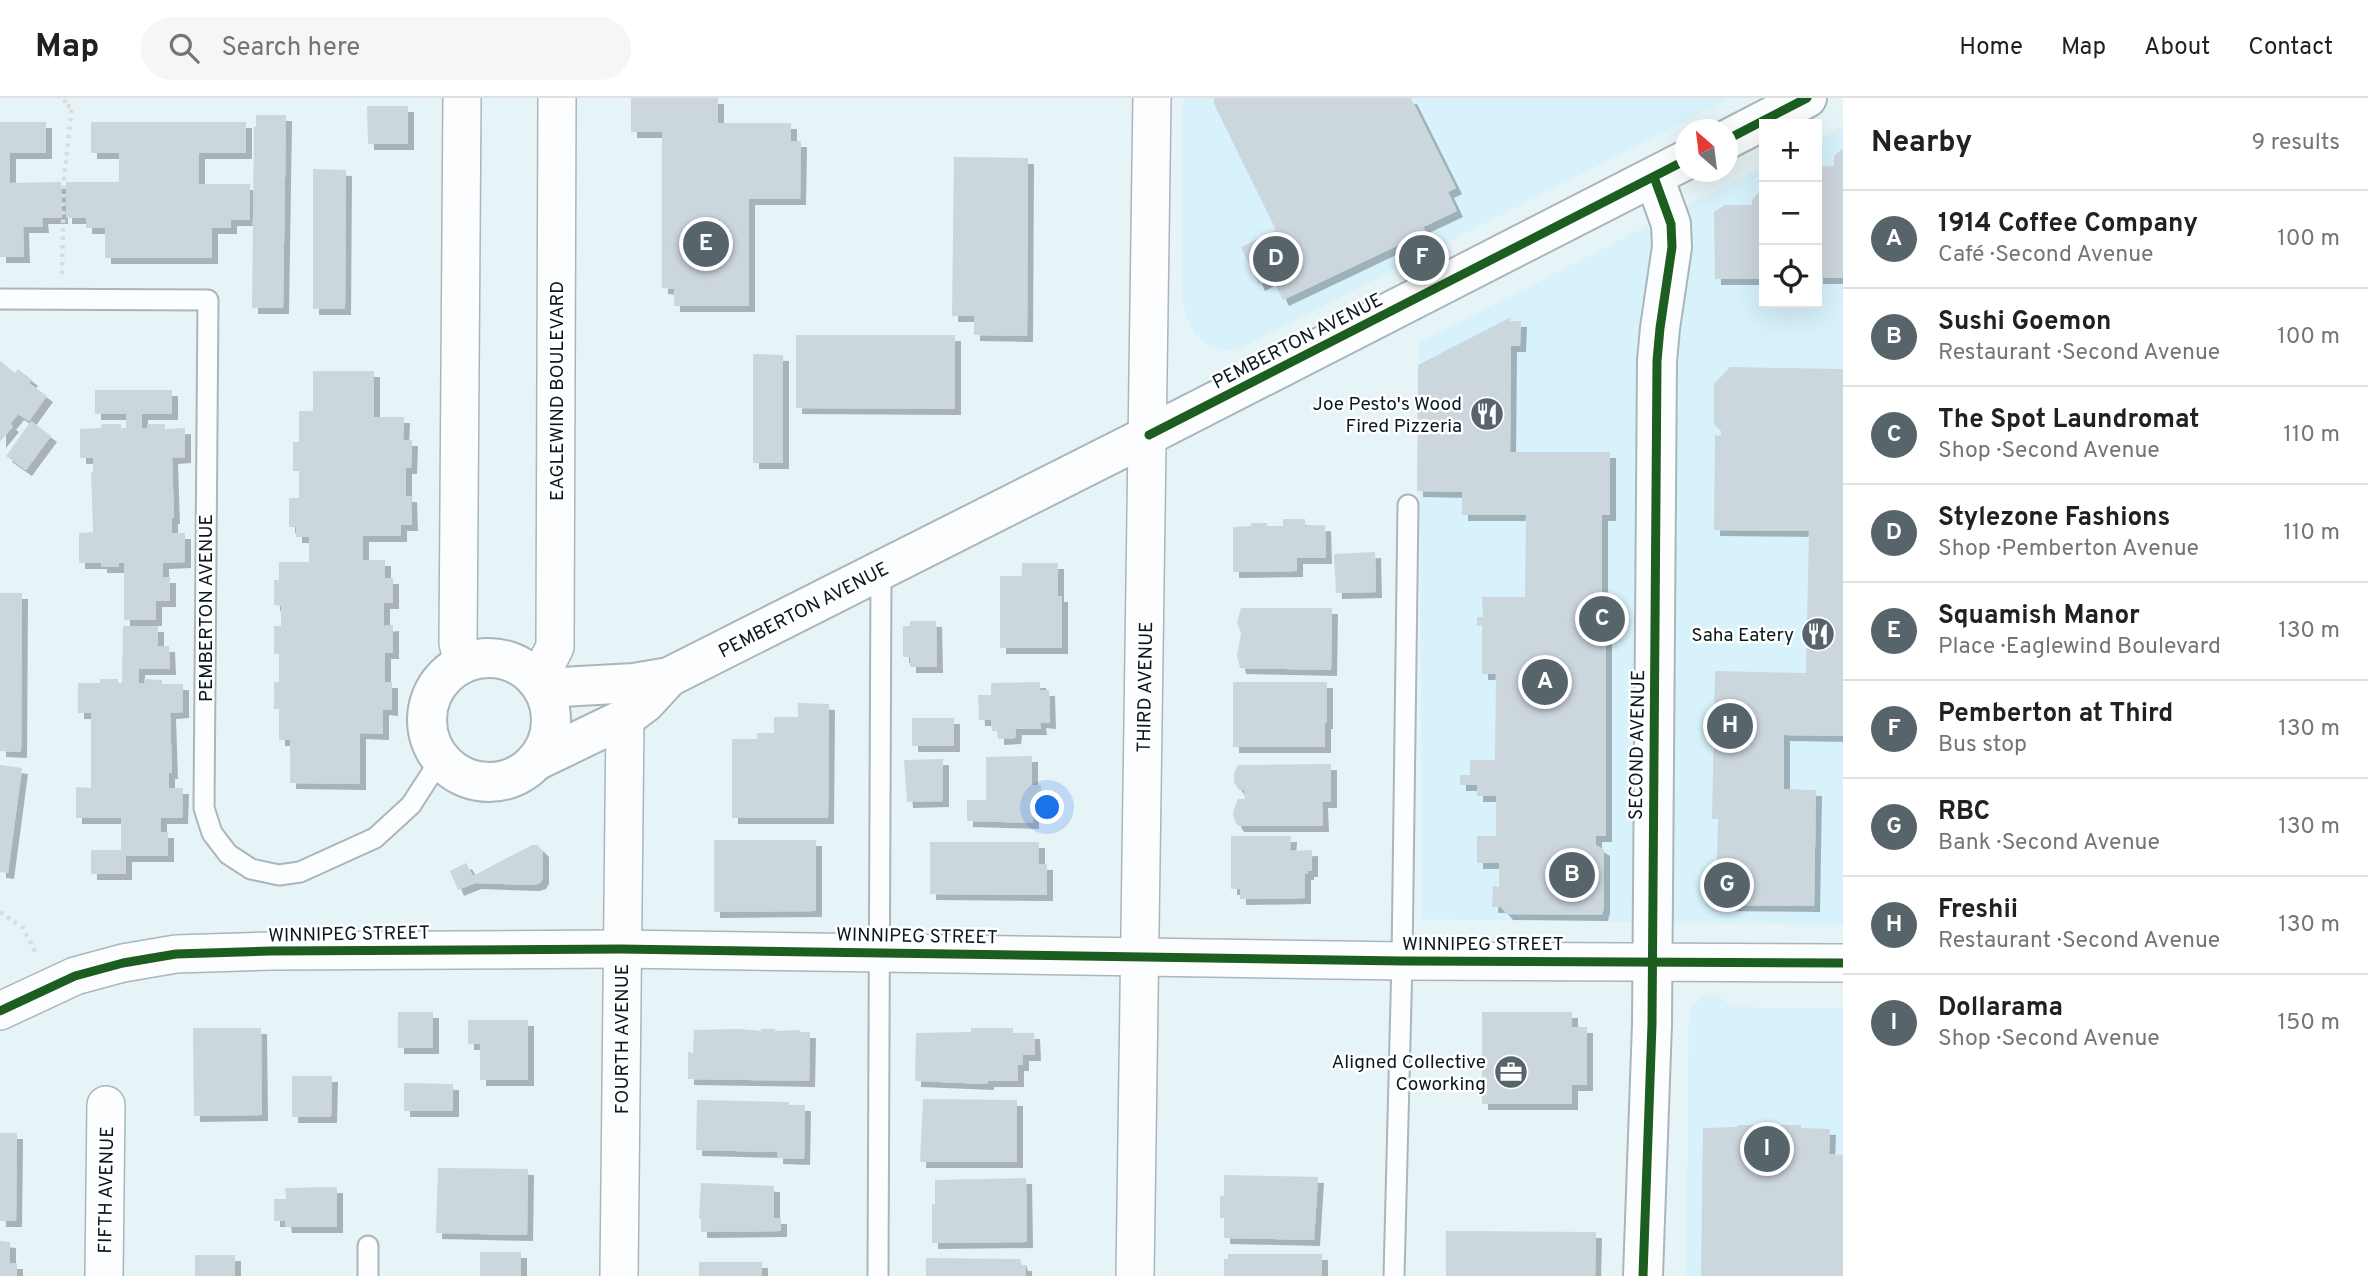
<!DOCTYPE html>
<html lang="en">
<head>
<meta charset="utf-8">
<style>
  :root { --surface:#fff; --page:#f6f6f6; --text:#202124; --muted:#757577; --line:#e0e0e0; --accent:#57656a }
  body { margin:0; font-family:Overpass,sans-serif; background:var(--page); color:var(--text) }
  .controls { position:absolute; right:21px; top:21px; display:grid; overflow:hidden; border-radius:0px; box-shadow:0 7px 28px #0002 }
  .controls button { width:63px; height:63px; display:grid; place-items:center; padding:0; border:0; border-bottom:2px solid var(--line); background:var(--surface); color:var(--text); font:35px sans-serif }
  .compass { position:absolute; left:1675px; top:21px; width:63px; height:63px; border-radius:50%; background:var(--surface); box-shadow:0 7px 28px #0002; rotate:332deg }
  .you { position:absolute; left:1048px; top:710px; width:24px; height:24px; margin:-18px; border:5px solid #fff; border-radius:50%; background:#1a73e8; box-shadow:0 0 0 10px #1a73e833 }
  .badge { display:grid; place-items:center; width:46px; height:46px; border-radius:50%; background:var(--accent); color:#fff; font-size:23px; font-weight:700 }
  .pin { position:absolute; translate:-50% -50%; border:4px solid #fff; box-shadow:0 2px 7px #0006 }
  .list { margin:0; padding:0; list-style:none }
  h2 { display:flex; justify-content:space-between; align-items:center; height:91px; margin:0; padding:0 28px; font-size:30px }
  h2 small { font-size:23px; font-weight:400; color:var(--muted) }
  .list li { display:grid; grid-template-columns:46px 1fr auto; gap:21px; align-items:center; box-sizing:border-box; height:98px; padding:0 28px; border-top:2px solid var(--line) }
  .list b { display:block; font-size:26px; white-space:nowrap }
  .list p { margin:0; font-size:23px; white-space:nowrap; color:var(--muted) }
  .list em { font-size:23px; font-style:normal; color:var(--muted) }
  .icon { flex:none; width:38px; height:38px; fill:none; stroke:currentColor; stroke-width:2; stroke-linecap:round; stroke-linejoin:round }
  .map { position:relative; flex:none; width:1843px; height:1178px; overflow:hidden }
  header { display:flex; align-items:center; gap:42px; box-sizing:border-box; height:98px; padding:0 35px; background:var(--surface); border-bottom:2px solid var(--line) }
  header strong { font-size:33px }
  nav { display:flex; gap:38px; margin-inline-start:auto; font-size:24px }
  .search { width:490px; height:63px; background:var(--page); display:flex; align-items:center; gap:18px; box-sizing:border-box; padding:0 24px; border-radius:38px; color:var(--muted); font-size:26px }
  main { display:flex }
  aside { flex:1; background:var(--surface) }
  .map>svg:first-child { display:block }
  .built { fill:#d7f2fb }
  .building { fill:#ccd6dd; filter:url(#shadow) }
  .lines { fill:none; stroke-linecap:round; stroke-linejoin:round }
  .lane-casing { stroke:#aab6ba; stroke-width:23 }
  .street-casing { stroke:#aab6ba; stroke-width:40 }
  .secondary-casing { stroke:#aab6ba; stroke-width:42 }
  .path { stroke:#d8dcde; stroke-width:4.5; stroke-dasharray:3.5 5; stroke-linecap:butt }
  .lane { stroke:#fbfdfe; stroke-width:19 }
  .street { stroke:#fbfdfe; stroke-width:37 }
  .secondary { stroke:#fbfdfe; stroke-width:38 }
  .cycleway-casing { stroke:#fff; stroke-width:13 }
  .cycleway { stroke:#1b5e20; stroke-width:9 }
  .labels { text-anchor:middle; stroke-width:5; stroke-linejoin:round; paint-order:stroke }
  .street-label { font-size:19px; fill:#0a191e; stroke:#fff }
  .poi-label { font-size:19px; fill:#0a191e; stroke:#fff; text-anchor:end }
</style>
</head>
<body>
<header>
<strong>Map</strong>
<div class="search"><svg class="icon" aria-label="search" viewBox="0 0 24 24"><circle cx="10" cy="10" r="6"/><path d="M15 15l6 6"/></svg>Search here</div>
<nav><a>Home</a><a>Map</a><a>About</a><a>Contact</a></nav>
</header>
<main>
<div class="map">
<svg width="1843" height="1178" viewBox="0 0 1843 1178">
  <defs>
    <filter id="shadow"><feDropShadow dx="6" dy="6" stdDeviation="0" flood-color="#0004"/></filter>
  </defs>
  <rect width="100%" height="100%" fill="#e6f3f7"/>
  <g class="built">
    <polygon points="1183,0 1730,0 1241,250 1223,253 1204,245 1195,236 1186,217 1182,198"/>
    <polygon points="1843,28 1843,827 1422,821 1419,245 1764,68 1764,205 1817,205 1817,42"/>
    <polygon points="1718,897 1732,909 1843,910 1843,1178 1686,1178 1689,915 1693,907 1704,898"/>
  </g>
  <g class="building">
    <polygon points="631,0 718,0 718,25 791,25 791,43 801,43 800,101 749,101 749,208 674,208 674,191 662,190 662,34 631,34"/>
    <polygon points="1214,0 1411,0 1456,90 1448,94 1457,113 1423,129 1426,134 1283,202 1272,180 1259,187 1241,149 1276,132 1214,6"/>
    <polygon points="367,8 408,8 408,46 368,46"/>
    <polygon points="256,17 286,17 283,210 252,210 254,29 256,29"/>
    <polygon points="0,24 46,24 46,55 10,55 10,85 61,84 62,120 42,120 43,129 23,129 24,159 0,159"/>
    <polygon points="91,24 246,24 246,55 199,55 199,86 250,86 250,122 231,122 231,130 212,130 212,160 105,160 105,130 86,130 86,120 66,120 66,84 119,84 119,55 91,55"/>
    <polygon points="1843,50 1843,180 1817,180 1817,69 1834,68 1834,58"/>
    <polygon points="954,59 1028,60 1027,238 974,237 974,218 952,218"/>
    <polygon points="313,71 346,72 345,211 313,211"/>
    <polygon points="1764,88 1764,181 1715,181 1714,114 1725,107 1752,107 1752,102"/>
    <polygon points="1511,219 1510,223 1521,223 1520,248 1511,248 1510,354 1610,354 1610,417 1602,417 1602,500 1606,500 1606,738 1596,738 1596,747 1604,752 1604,809 1602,817 1507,816 1501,809 1492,809 1493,788 1499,789 1499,765 1477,765 1477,738 1496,738 1496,698 1477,698 1477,687 1460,687 1460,677 1470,677 1470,662 1495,662 1496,576 1482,576 1482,527 1477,528 1477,519 1483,519 1482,499 1525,499 1526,417 1462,417 1462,394 1417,393 1418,267"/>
    <polygon points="796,237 955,237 955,311 796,310"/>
    <polygon points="753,256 783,257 783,365 753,365"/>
    <polygon points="0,263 15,275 18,271 32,282 29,285 47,298 29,323 18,316 10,326 13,328 0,344"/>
    <polygon points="1730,269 1843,271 1843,638 1784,637 1784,691 1816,692 1814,808 1716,807 1718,721 1712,721 1715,573 1806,575 1809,433 1714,432 1715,337 1721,338 1721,333 1714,326 1714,286"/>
    <polygon points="313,273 374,273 374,319 404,319 403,342 412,342 411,370 406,370 406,398 411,398 412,427 401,427 401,438 363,438 363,462 385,462 385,480 393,480 393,505 384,505 384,528 393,527 393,555 385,555 385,584 392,584 392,612 383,611 383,636 360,635 360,686 290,685 290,642 279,642 279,611 274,611 274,584 279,584 279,556 274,556 274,528 281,528 281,508 274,507 274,482 279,482 279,464 309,464 309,439 296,439 296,429 289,429 289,400 299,400 299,373 293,373 293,344 299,344 299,313 313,313"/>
    <polygon points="95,292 172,292 172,316 142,316 142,331 147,330 147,326 165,326 165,331 185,330 185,359 172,360 174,420 172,420 172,435 185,435 185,464 163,465 163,479 170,479 170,503 156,503 156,522 124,522 124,465 119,465 119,469 101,469 101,465 79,465 79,435 93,434 91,374 93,374 93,360 80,360 80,331 101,330 102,326 121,326 121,330 126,330 126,316 95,316"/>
    <polygon points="31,323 51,338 26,372 6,358"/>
    <polygon points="1283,421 1305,421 1305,428 1325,427 1326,460 1297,460 1297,473 1233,474 1233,429 1251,428 1251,425 1267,425 1267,428 1283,428"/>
    <polygon points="1375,454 1376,494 1336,495 1334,456"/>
    <polygon points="1022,465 1058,465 1058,498 1062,498 1062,550 1000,550 1000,478 1022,478"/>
    <polygon points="0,495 22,495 21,654 0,653"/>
    <polygon points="1241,510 1332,510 1331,572 1240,570 1237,557 1241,536 1237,524"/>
    <polygon points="910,523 936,523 937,569 910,569 910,559 903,559 903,528 910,528"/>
    <polygon points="123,528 158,528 158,548 169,548 170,571 139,571 139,585 145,586 144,581 162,582 162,586 183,586 183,614 170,615 172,675 169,675 169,690 183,690 182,720 161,720 161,734 168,734 168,758 126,758 126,776 91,776 91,752 121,752 121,720 76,720 76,689 91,690 91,615 78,615 78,585 100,585 100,581 118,581 118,585 122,585"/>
    <polygon points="1040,584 1040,592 1049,592 1050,625 1040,624 1041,631 1016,631 1015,640 998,641 998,633 992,633 991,622 979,622 978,597 991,597 991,585"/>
    <polygon points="1233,584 1327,584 1327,625 1325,625 1325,649 1233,649"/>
    <polygon points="798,605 829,606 828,720 732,720 732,641 757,641 757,635 774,635 774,619 798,619"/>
    <rect x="912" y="620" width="42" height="28"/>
    <polygon points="1032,658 1032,687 1041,687 1041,704 1033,704 1033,725 967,723 967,702 986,702 986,659"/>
    <polygon points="943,661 943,703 907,704 904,662"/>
    <polygon points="1331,666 1331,704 1322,704 1323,728 1238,728 1236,725 1233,716 1235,708 1238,701 1245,701 1244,692 1239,692 1234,684 1234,675 1238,667"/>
    <polygon points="0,667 22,670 8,775 0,774"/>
    <polygon points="1231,738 1291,738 1290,753 1312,752 1312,773 1308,773 1308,776 1305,776 1305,800 1240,801 1240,791 1231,791"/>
    <polygon points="714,742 816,742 816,813 714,814"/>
    <polygon points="930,744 1039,744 1039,766 1047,766 1047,797 930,796"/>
    <polygon points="532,747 537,747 543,753 543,780 540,785 534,787 475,785 458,792 450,773 466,765 473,778"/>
    <rect x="398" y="914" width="35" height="36"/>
    <polygon points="1482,914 1572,914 1572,929 1587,929 1587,987 1572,987 1572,1006 1482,1006"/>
    <polygon points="468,922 528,922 528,982 480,982 480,946 468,946"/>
    <polygon points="193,930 261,930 262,1017 194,1018"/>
    <polygon points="971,930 1013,930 1013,935 1034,935 1035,957 1023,957 1023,967 1018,967 1018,983 988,983 988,986 915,983 916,935 971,934"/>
    <polygon points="740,931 761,933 761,931 775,931 775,933 800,932 800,934 810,934 809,983 688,981 688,954 693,955 694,932"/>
    <polygon points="292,978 332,978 331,1019 292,1019"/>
    <polygon points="404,985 453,986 453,1013 404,1013"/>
    <polygon points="923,1001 1017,1002 1017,1064 920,1064"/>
    <polygon points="697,1002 789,1004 789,1007 805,1007 804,1061 777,1060 777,1054 696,1052"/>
    <polygon points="1738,1027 1801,1027 1801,1030 1830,1031 1829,1056 1843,1057 1843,1178 1701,1178 1703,1030 1737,1029"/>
    <polygon points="0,1035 17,1035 16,1123 0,1123"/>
    <polygon points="438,1070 528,1071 527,1137 436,1135"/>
    <polygon points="1224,1077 1318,1079 1314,1142 1224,1140 1224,1120 1220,1120 1220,1098 1224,1098"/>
    <polygon points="1026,1080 1027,1144 932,1145 932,1106 935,1106 935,1082"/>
    <polygon points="701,1085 774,1088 774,1120 781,1120 781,1133 701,1134 701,1121 699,1120"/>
    <polygon points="337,1089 337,1129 286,1129 285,1123 274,1123 274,1101 286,1101 285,1090"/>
    <polygon points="1446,1133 1596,1134 1595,1178 1446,1178"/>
    <polygon points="0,1143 10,1144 10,1165 17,1165 17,1178 0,1178"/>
    <rect x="480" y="1154" width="41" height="24"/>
    <polygon points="1228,1156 1322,1156 1322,1178 1224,1178 1224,1161 1228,1161"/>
    <rect x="195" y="1157" width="40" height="21"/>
    <polygon points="926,1160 1020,1161 1022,1167 1026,1167 1026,1178 926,1178"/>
    <rect x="699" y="1164" width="63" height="14"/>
  </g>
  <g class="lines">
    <g class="lane-casing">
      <g id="lane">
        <polyline points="0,201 208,202 204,710 212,735 228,756 251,771 279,777 300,774 375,740 411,707 440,662"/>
        <polyline points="368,1178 368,1148"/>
        <polyline points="878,1178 881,472"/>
        <polyline points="1394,1178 1402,863 1408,407"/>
      </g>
    </g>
    <g class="street-casing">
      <g id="street">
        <polyline points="462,0 458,545 463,565"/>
        <polyline points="538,582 555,549 557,0"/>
        <polyline points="0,913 75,878 123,865 176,856 271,853 621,851 1402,863 1843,865"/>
        <polyline points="104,1178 106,1007"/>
        <polyline points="619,1178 625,620"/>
        <path d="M 1135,1178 C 1138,785 1149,393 1152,0"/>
      </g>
    </g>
    <g class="secondary-casing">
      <g id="secondary">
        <polyline points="1728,41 1807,0"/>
        <circle cx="489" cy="622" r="62"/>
        <polyline points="543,590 634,585 669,579 1149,337 1686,62"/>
        <polyline points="538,662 625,620 645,605 669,579"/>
        <polyline points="1643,1178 1652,926 1657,263 1660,230 1672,149 1671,126 1654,79"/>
      </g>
    </g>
    <g class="path">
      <polyline points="62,176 64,81 72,8 65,8 65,0"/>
      <polyline points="0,814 23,830 37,857"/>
    </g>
    <use href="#lane" class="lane"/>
    <use href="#street" class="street"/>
    <use href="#secondary" class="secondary"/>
    <g class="cycleway-casing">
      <g id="cycleway">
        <polyline points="1728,41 1807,0"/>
        <polyline points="1149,337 1686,62"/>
        <polyline points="0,913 75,878 123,865 176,856 271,853 621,851 1402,863 1843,865"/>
        <polyline points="1643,1178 1652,926 1657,263 1660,230 1672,149 1671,126 1654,79"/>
      </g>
    </g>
    <use href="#cycleway" class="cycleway"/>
  </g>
  <defs>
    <g id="restaurant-disc" transform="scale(1.75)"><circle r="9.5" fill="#57656a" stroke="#fff"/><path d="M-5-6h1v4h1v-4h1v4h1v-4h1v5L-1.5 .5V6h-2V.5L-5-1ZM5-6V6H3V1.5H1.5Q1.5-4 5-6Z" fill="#fff"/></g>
    <g id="office-disc" transform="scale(1.75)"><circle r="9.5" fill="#57656a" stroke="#fff"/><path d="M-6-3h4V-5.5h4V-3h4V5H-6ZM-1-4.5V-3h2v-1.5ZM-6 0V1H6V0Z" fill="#fff"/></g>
  </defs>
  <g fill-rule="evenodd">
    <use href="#restaurant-disc" x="1487" y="316"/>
    <use href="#restaurant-disc" x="1818" y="536"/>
    <use href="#office-disc" x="1511" y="974"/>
  </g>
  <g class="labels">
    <g class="street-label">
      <text transform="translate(1297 242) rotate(-27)" y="7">PEMBERTON AVENUE</text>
      <text transform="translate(556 293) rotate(-90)" y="7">EAGLEWIND BOULEVARD</text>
      <text transform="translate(205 510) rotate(-90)" y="7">PEMBERTON AVENUE</text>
      <text transform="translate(803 511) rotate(-27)" y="7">PEMBERTON AVENUE</text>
      <text transform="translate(1144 589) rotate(-89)" y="7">THIRD AVENUE</text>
      <text transform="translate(1636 647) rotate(-89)" y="7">SECOND AVENUE</text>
      <text transform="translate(349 835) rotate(-1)" y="7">WINNIPEG STREET</text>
      <text transform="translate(917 837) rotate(1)" y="7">WINNIPEG STREET</text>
      <text x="1483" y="852">WINNIPEG STREET</text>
      <text transform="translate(621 941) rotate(-90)" y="7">FOURTH AVENUE</text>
      <text transform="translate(105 1092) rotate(-89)" y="7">FIFTH AVENUE</text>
    </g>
    <g class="poi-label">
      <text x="1462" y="312">Joe Pesto's Wood<tspan x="1462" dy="22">Fired Pizzeria</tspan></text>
      <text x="1794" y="543">Saha Eatery</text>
      <text x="1486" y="970">Aligned Collective<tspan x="1486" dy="22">Coworking</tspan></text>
    </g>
  </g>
</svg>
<div class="controls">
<button>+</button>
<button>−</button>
<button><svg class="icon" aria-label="locate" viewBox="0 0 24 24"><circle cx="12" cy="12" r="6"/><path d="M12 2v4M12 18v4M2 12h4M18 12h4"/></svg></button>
</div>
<svg class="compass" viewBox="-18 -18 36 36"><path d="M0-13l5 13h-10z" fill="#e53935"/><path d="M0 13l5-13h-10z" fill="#757577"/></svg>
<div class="you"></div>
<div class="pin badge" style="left:1545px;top:584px">A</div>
<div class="pin badge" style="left:1572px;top:777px">B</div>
<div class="pin badge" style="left:1602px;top:521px">C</div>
<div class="pin badge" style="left:1276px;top:161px">D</div>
<div class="pin badge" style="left:706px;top:146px">E</div>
<div class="pin badge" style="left:1422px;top:160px">F</div>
<div class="pin badge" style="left:1727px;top:787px">G</div>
<div class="pin badge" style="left:1730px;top:628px">H</div>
<div class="pin badge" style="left:1767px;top:1051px">I</div>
</div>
<aside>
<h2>Nearby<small>9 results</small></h2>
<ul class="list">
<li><span class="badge">A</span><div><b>1914 Coffee Company</b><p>Café · Second Avenue</p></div><em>100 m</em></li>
<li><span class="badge">B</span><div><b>Sushi Goemon</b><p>Restaurant · Second Avenue</p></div><em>100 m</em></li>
<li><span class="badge">C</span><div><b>The Spot Laundromat</b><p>Shop · Second Avenue</p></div><em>110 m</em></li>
<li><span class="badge">D</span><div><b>Stylezone Fashions</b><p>Shop · Pemberton Avenue</p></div><em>110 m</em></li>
<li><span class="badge">E</span><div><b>Squamish Manor</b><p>Place · Eaglewind Boulevard</p></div><em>130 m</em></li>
<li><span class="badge">F</span><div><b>Pemberton at Third</b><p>Bus stop</p></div><em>130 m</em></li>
<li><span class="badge">G</span><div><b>RBC</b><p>Bank · Second Avenue</p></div><em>130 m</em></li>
<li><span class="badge">H</span><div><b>Freshii</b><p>Restaurant · Second Avenue</p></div><em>130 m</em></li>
<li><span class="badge">I</span><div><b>Dollarama</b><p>Shop · Second Avenue</p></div><em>150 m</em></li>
</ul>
</aside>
</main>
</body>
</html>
